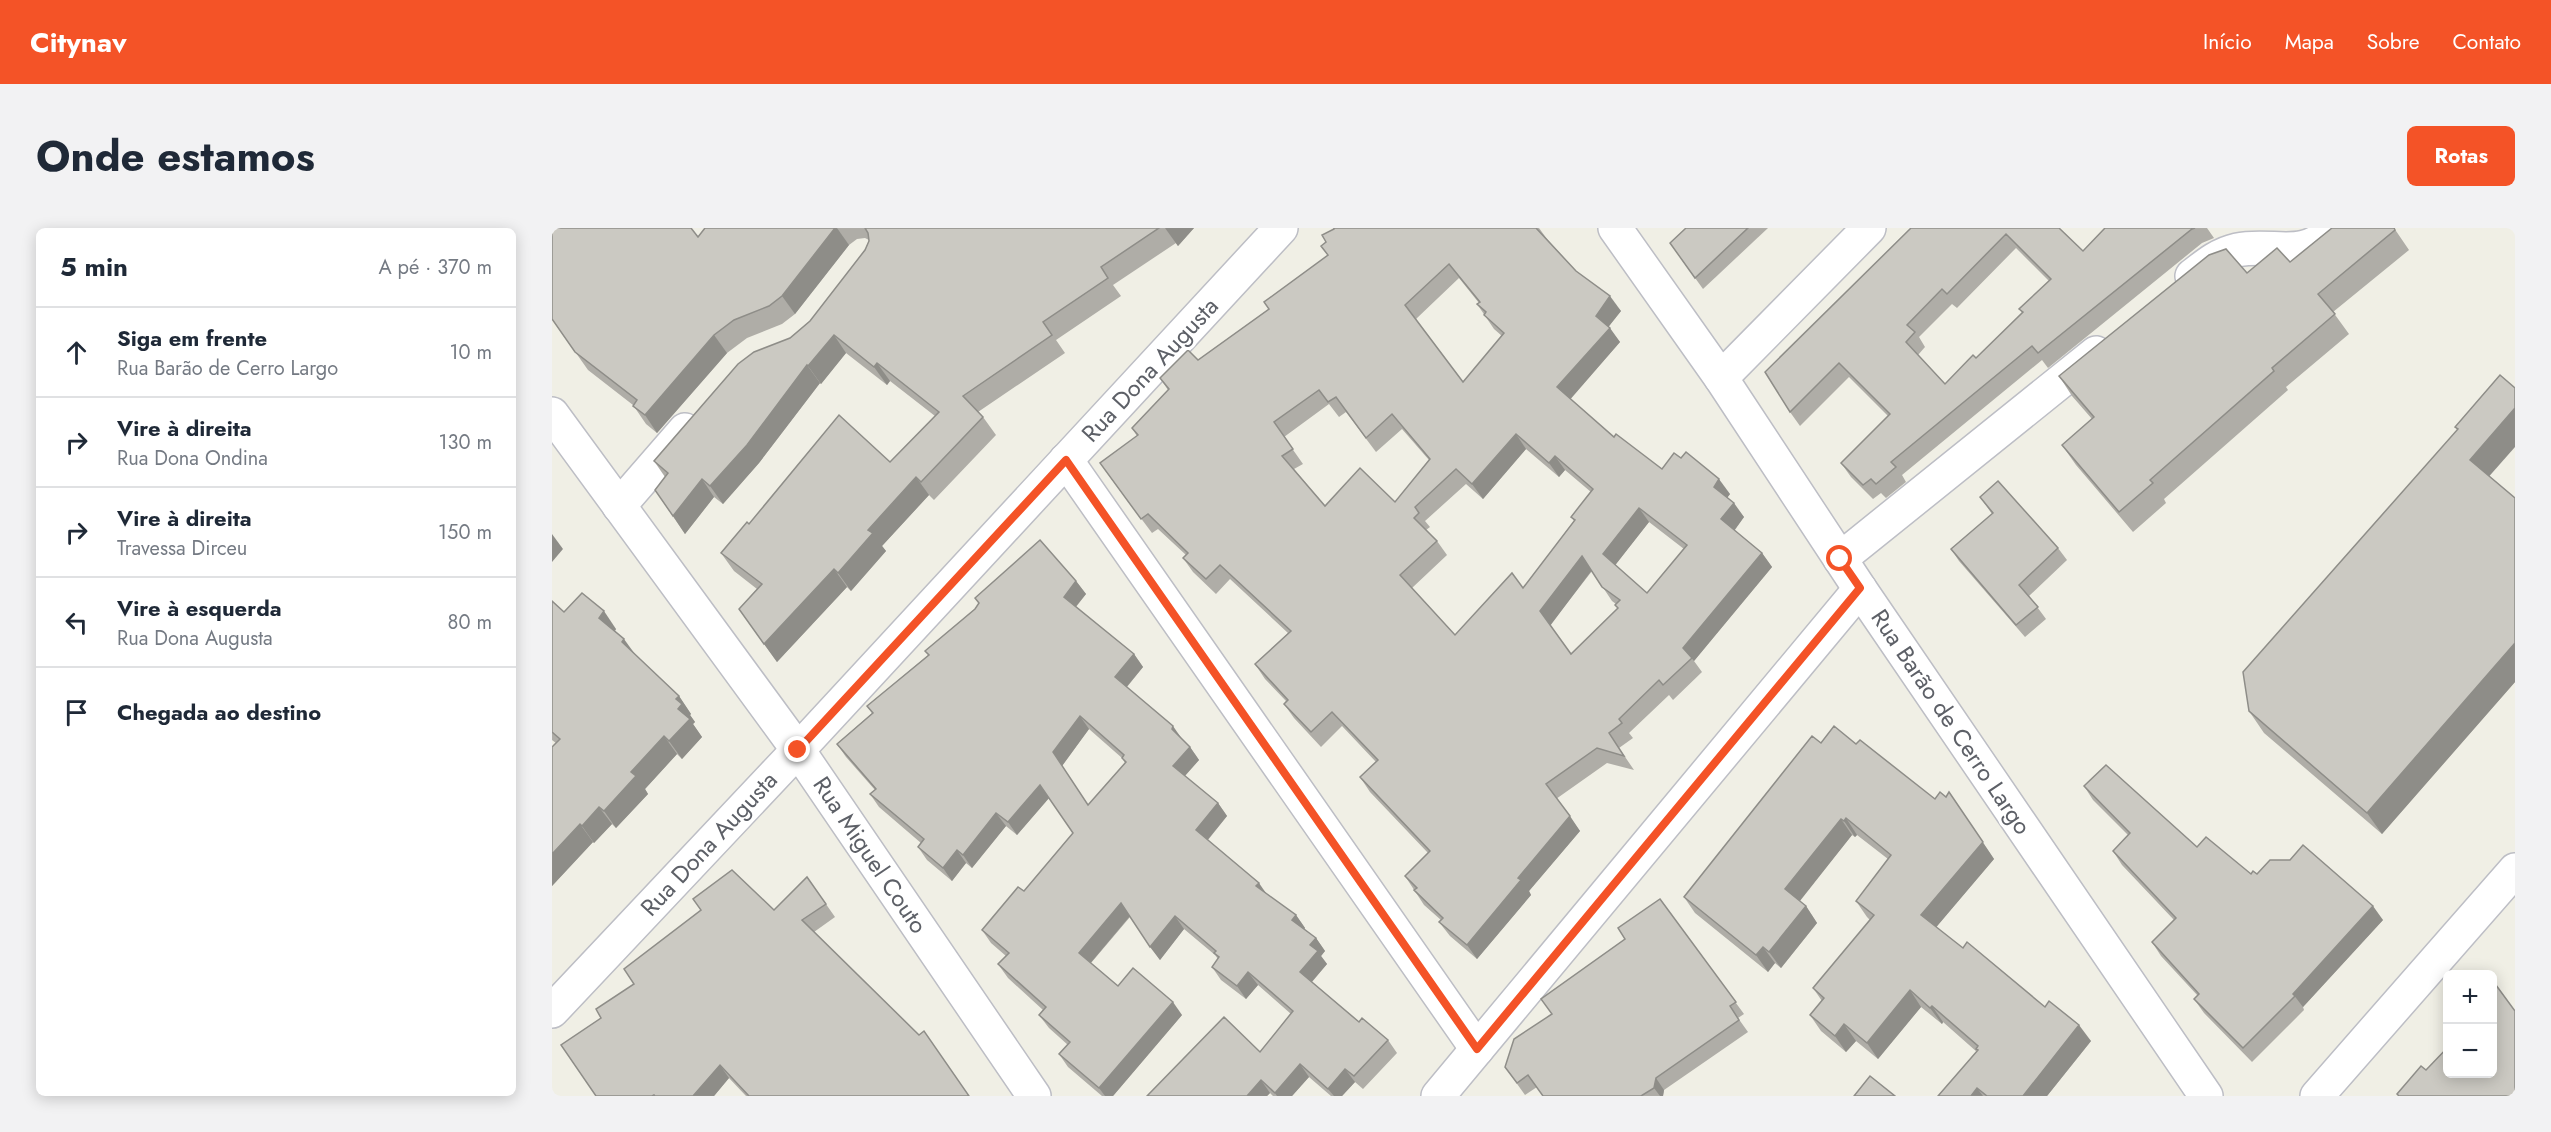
<!DOCTYPE html>
<html lang="pt">
<head>
<meta charset="utf-8">
<style>
  :root { --surface:#fff; --page:#f2f2f3; --text:#1f2937; --muted:#747a83; --line:#e0e1e3; --accent:#f45327 }
  body { margin:0; font-family:Jost,sans-serif; background:var(--page); color:var(--text) }
  .controls { position:absolute; right:18px; bottom:18px; display:grid; overflow:hidden; border-radius:9px; box-shadow:0 3px 15px #0003 }
  .controls button { width:54px; height:54px; display:grid; place-items:center; padding:0; border:0; border-bottom:2px solid var(--line); background:var(--surface); color:var(--text); font:30px sans-serif }
  .stop { position:absolute; width:18px; height:18px; margin:-14px; border:4px solid #f45327; border-radius:50%; background:#fff }
  .stop.end { background:#f45327; border-color:#fff; box-shadow:0 2px 6px #0008 }
  .list { margin:0; padding:0; list-style:none }
  h2 { display:flex; justify-content:space-between; align-items:center; height:78px; margin:0; padding:0 24px; font-size:26px }
  h2 small { font-size:20px; font-weight:400; color:var(--muted) }
  .list li { display:grid; grid-template-columns:39px 1fr auto; gap:18px; align-items:center; box-sizing:border-box; height:90px; padding:0 24px; border-top:2px solid var(--line) }
  .list b { display:block; font-size:22px; white-space:nowrap }
  .list p { margin:0; font-size:20px; white-space:nowrap; color:var(--muted) }
  .list em { font-size:20px; font-style:normal; color:var(--muted) }
  .icon { flex:none; width:33px; height:33px; fill:none; stroke:currentColor; stroke-width:2; stroke-linecap:round; stroke-linejoin:round }
  .map { position:relative; flex:none; width:1963px; height:868px; overflow:hidden; border-radius:9px }
  header { display:flex; align-items:center; gap:36px; box-sizing:border-box; height:84px; padding:0 30px; background:var(--accent); color:#fff }
  header strong { font-size:28px }
  nav { display:flex; gap:33px; margin-inline-start:auto; font-size:21px }
  .intro { display:flex; align-items:center; justify-content:space-between; box-sizing:border-box; height:144px; padding:0 36px }
  h1 { margin:0; font-size:42px }
  .button { padding:15px 27px; border-radius:9px; background:var(--accent); color:#fff; font-size:21px; font-weight:700 }
  main { display:flex; gap:36px; padding:0 36px }
  aside { flex:1; background:var(--surface); border-radius:9px; box-shadow:0 3px 15px #0003 }
  .map>svg:first-child { display:block }
  .lines { fill:none; stroke-linecap:round; stroke-linejoin:round }
  .minor-casing { stroke:#bdbec5; stroke-width:36 }
  .minor { stroke:#fff; stroke-width:33 }
  .wall { fill:#afada7; fill-rule:evenodd }
  .shaded-wall { fill:#8e8d88 }
  .building { fill:#cbc9c2; stroke:#8e8d88; stroke-width:1.5; fill-rule:evenodd }
  .route { stroke:#f45327; stroke-width:8 }
  .labels { text-anchor:middle; stroke-width:6; stroke-linejoin:round; paint-order:stroke }
  .street-label { font-size:24px; fill:#5d6067; stroke:#fff }
</style>
</head>
<body>
<header>
<strong>Citynav</strong>
<nav><a>Início</a><a>Mapa</a><a>Sobre</a><a>Contato</a></nav>
</header>
<div class="intro"><h1>Onde estamos</h1><a class="button">Rotas</a></div>
<main>
<aside>
<h2>5 min<small>A pé · 370 m</small></h2>
<ul class="list">
<li><svg class="icon" aria-label="ahead" viewBox="0 0 24 24"><path d="M12 20V5M6 11l6-6 6 6"/></svg><div><b>Siga em frente</b><p>Rua Barão de Cerro Largo</p></div><em>10 m</em></li>
<li><svg class="icon" aria-label="right" viewBox="0 0 24 24"><path d="M7 20v-9h11M14 6l5 5-5 5"/></svg><div><b>Vire à direita</b><p>Rua Dona Ondina</p></div><em>130 m</em></li>
<li><svg class="icon" aria-label="right" viewBox="0 0 24 24"><path d="M7 20v-9h11M14 6l5 5-5 5"/></svg><div><b>Vire à direita</b><p>Travessa Dirceu</p></div><em>150 m</em></li>
<li><svg class="icon" aria-label="left" viewBox="0 0 24 24"><path d="M17 20v-9H6M10 6l-5 5 5 5"/></svg><div><b>Vire à esquerda</b><p>Rua Dona Augusta</p></div><em>80 m</em></li>
<li><svg class="icon" aria-label="arrive" viewBox="0 0 24 24"><path d="M6 21V4h12l-3 4 3 4H6"/></svg><div><b>Chegada ao destino</b></div></li>
</ul>
</aside>
<div class="map">
<svg width="1963" height="868" viewBox="0 0 1963 868">
  <rect width="100%" height="100%" fill="#f0efe5"/>
  <g class="lines">
    <g class="minor-casing">
      <g id="minor">
        <polyline points="1063,0 1169,150 1308,361 1654,868"/>
        <path d="M 1640,48 C 1654,37 1667,26 1685,22 C 1724,14 1749,35 1783,0"/>
        <polyline points="1169,150 1317,0"/>
        <polyline points="0,186 246,522 482,868"/>
        <polyline points="514,232 925,821"/>
        <polyline points="67,278 133,202"/>
        <polyline points="1288,331 1544,125"/>
        <polyline points="0,783 246,522 729,0"/>
        <polyline points="886,868 1308,361"/>
        <polyline points="1765,868 1963,642"/>
      </g>
    </g>
    <use href="#minor" class="minor"/>
  </g>
  <g class="wall">
    <polygon points="153,0 642,0 626,18 624,15 561,57 569,68 504,112 513,125 426,184 431,189 444,207 382,272 377,267 330,318 334,323 299,363 295,359 225,434 187,381 205,361 182,343 169,325 197,296 338,234 383,188 338,153 335,157 294,125 269,156 268,155 207,235 171,276 162,269 133,306 103,262 113,249 102,233 238,110 258,93 313,22 317,12 313,10 305,11 297,17 243,86 230,96 195,110 175,125 105,205 94,196 81,177 36,142 0,91 146,9"/>
    <path d="M 782,0 L 987,0 L 995,11 L 1024,43 L 1069,83 L 1056,99 L 1068,114 L 1018,171 L 1062,209 L 1110,241 L 1178,266 L 1175,269 L 1192,289 L 1182,302 L 1210,325 L 1220,339 L 1142,433 L 1150,444 L 1121,472 L 1117,467 L 1077,505 L 1081,510 L 1067,520 L 1082,542 L 1055,535 L 1004,571 L 1028,603 L 977,663 L 979,667 L 925,731 L 898,708 L 887,694 L 889,692 L 872,677 L 853,648 L 876,625 L 818,564 L 808,549 L 824,534 L 790,498 L 769,519 L 742,490 L 732,476 L 734,473 L 713,451 L 703,436 L 736,405 L 678,351 L 664,366 L 641,344 L 631,330 L 634,327 L 606,301 L 600,305 L 558,249 L 585,208 L 580,200 L 616,162 L 608,150 L 646,132 L 717,81 L 776,27 L 774,14 ZM 907,50 L 927,75 L 925,76 L 942,101 L 950,108 L 911,154 L 864,91 ZM 777,176 L 787,189 L 794,184 L 824,224 L 850,201 L 877,232 L 843,274 L 773,278 L 742,241 L 751,236 L 732,209 ZM 974,221 L 1007,249 L 1013,242 L 1039,264 L 1019,289 L 1022,293 L 971,360 L 903,407 L 860,360 L 895,327 L 885,313 L 874,302 L 878,299 L 873,293 L 914,256 L 931,271 ZM 1097,294 L 1132,321 L 1095,365 L 1063,337 ZM 1040,343 L 1060,373 L 1064,376 L 1063,377 L 1066,380 L 1019,426 L 998,397 Z"/>
    <polygon points="1134,0 1216,0 1151,61 1118,15"/>
    <path d="M 1359,0 L 1507,0 L 1531,23 L 1553,0 L 1655,0 L 1662,10 L 1650,15 L 1496,140 L 1490,132 L 1350,247 L 1354,254 L 1334,270 L 1329,265 L 1321,271 L 1299,249 L 1289,235 L 1336,188 L 1297,149 L 1248,198 L 1238,184 ZM 1464,20 L 1497,53 L 1467,81 L 1470,85 L 1424,130 L 1393,156 L 1366,127 L 1373,119 L 1367,109 L 1400,76 L 1405,80 Z"/>
    <polygon points="1842,0 1857,22 1781,84 1797,106 1734,159 1736,162 1612,271 1614,275 1581,304 1524,237 1510,217 1540,191 1520,168 1507,148 1695,45 1738,34"/>
    <polygon points="1948,147 1937,248 1963,270 1963,454 1830,606 1712,505 1697,483 1905,202 1903,199"/>
    <polygon points="1428,269 1506,320 1515,332 1477,368 1494,391 1473,409 1407,333 1399,321 1440,286"/>
    <path d="M 524,353 L 534,366 L 524,379 L 582,426 L 591,439 L 575,459 L 638,519 L 647,532 L 633,548 L 666,575 L 675,588 L 656,612 L 715,667 L 744,687 L 753,700 L 752,701 L 764,710 L 773,723 L 769,728 L 775,736 L 760,754 L 807,794 L 836,812 L 845,825 L 811,861 L 803,854 L 790,868 L 779,868 L 757,849 L 740,868 L 721,868 L 718,865 L 715,868 L 595,868 L 708,824 L 739,786 L 706,757 L 694,771 L 669,752 L 660,739 L 666,731 L 663,727 L 632,701 L 608,732 L 578,689 L 539,735 L 566,758 L 630,787 L 561,868 L 550,868 L 516,839 L 507,826 L 516,817 L 497,800 L 487,787 L 491,782 L 456,750 L 446,736 L 454,728 L 439,715 L 430,702 L 472,663 L 521,605 L 497,570 L 465,607 L 454,598 L 420,640 L 414,635 L 400,653 L 375,632 L 366,619 L 369,615 L 327,579 L 318,566 L 323,562 L 294,529 L 285,516 L 320,485 L 315,478 L 376,427 L 373,423 ZM 537,501 L 570,530 L 573,535 L 536,577 L 510,538 Z"/>
    <polygon points="0,373 12,384 64,401 63,403 82,426 127,468 139,486 138,487 143,494 141,496 150,509 130,531 125,526 93,561 96,566 64,600 60,596 42,615 41,614 0,658 0,519 4,515 0,512"/>
    <polygon points="1269,515 1304,516 1383,571 1394,569 1397,564 1442,631 1384,699 1411,720 1493,779 1539,813 1495,868 1386,868 1425,824 1391,794 1390,796 1369,779 1326,831 1304,813 1294,824 1269,803 1258,787 1270,773 1261,760 1318,692 1315,689 1304,673 1336,631 1305,607 1303,609 1300,607 1247,673 1254,678 1265,695 1229,740 1223,735 1216,744 1143,685 1132,669"/>
    <polygon points="1532,558 1645,619 1699,646 1705,646 1831,692 1751,779 1752,782 1700,834 1652,785 1642,771 1646,768 1609,728 1600,714 1622,692 1570,637 1561,623 1576,607 1541,572"/>
    <polygon points="255,649 283,689 262,704 417,868 194,868 177,850 162,868 44,868 49,790 222,682"/>
    <polygon points="1108,671 1192,786 1186,790 1196,804 1112,862 1111,868 991,868 985,859 973,867 953,839 1000,786 1073,711"/>
  </g>
  <g class="shaded-wall">
    <polygon points="283,0 285,0 297,17 243,86 230,68"/>
    <polygon points="613,0 642,0 626,18"/>
    <polygon points="1058,68 1069,83 1054,102 1044,88"/>
    <polygon points="1058,100 1068,114 1016,174 1005,159"/>
    <polygon points="162,107 175,125 105,205 93,187"/>
    <polygon points="282,107 294,125 269,156 256,138"/>
    <polygon points="325,135 338,153 335,157 322,139"/>
    <polygon points="255,137 268,155 207,235 171,276 158,258"/>
    <polygon points="1963,180 1963,219 1933,253 1918,232"/>
    <polygon points="964,206 974,221 931,271 920,256"/>
    <polygon points="1003,228 1013,242 1007,249 997,235"/>
    <polygon points="364,249 377,267 330,318 334,323 299,363 286,345 316,302"/>
    <polygon points="150,251 162,269 133,306 121,288"/>
    <polygon points="1167,251 1178,266 1173,273 1162,259"/>
    <polygon points="1182,275 1192,289 1180,306 1169,291"/>
    <polygon points="1087,280 1097,294 1061,340 1051,326"/>
    <polygon points="0,306 11,321 0,334"/>
    <polygon points="1210,325 1220,339 1142,433 1131,420"/>
    <polygon points="1030,328 1040,342 998,398 988,383"/>
    <polygon points="282,341 295,359 225,434 212,416"/>
    <polygon points="524,353 534,366 521,382 512,369"/>
    <polygon points="52,383 64,401 59,408 47,390"/>
    <polygon points="72,411 85,429 70,414"/>
    <polygon points="1963,415 1963,454 1830,606 1815,585"/>
    <polygon points="582,426 591,439 572,462 563,449"/>
    <polygon points="127,468 139,486 138,487 143,494 141,496 150,509 130,531 117,513 126,481 124,471"/>
    <polygon points="528,488 537,501 510,538 501,524"/>
    <polygon points="621,498 630,511 620,501"/>
    <polygon points="112,508 125,526 93,561 96,566 64,600 52,583 79,544"/>
    <polygon points="638,519 647,532 630,551 621,538"/>
    <polygon points="488,557 497,570 465,607 456,594"/>
    <polygon points="1397,564 1442,631 1381,703 1369,687"/>
    <polygon points="666,575 675,588 653,615 644,602"/>
    <polygon points="47,579 60,596 42,615 30,598"/>
    <polygon points="444,585 454,598 420,640 411,627"/>
    <polygon points="1018,588 1028,603 977,663 979,667 925,731 915,717 966,650"/>
    <polygon points="1294,590 1305,607 1303,609 1292,593"/>
    <polygon points="1289,591 1300,607 1244,678 1233,661"/>
    <polygon points="28,596 41,614 0,658 0,626"/>
    <polygon points="405,622 414,635 400,653 391,640"/>
    <polygon points="707,655 716,668 704,658"/>
    <polygon points="569,675 578,688 536,738 527,725"/>
    <polygon points="1254,678 1265,695 1229,740 1217,724"/>
    <polygon points="1821,678 1831,692 1751,779 1741,766"/>
    <polygon points="744,687 753,700 750,705 740,692"/>
    <polygon points="623,688 632,701 608,732 598,719"/>
    <polygon points="764,710 773,723 769,728 775,736 757,757 748,744 758,717"/>
    <polygon points="1211,719 1223,735 1216,744 1204,727"/>
    <polygon points="696,744 706,757 694,771 685,758"/>
    <polygon points="1358,762 1369,779 1326,831 1315,815"/>
    <polygon points="621,774 630,787 561,868 553,868 547,860"/>
    <polygon points="1380,778 1391,794 1390,796 1378,780"/>
    <polygon points="1292,796 1304,813 1294,824 1283,808"/>
    <polygon points="1527,797 1539,813 1495,868 1471,868"/>
    <polygon points="748,836 757,849 740,868 725,868 723,865"/>
    <polygon points="168,837 177,850 162,868 141,868"/>
    <polygon points="793,841 803,854 790,868 782,868 776,861"/>
    <polygon points="1104,850 1112,862 1111,868 1108,868 1102,860"/>
    <polygon points="709,852 718,865 715,868 695,868"/>
    <polygon points="1425,860 1431,868 1419,868"/>
  </g>
  <g class="building">
    <polygon points="0,0 139,0 146,9 153,0 283,0 230,68 217,78 182,92 162,107 93,187 81,178 85,172 23,124 0,91"/>
    <polygon points="313,0 607,0 549,39 556,50 491,94 500,107 411,168 431,189 369,254 364,249 316,302 321,305 286,345 282,341 212,416 187,381 210,356 169,325 195,294 197,296 287,187 338,234 387,184 325,135 322,139 282,107 256,138 255,137 195,217 158,258 150,251 121,288 103,262 116,245 102,233 186,136 202,124 238,110 258,93 313,22 317,13 316,5"/>
    <path d="M 782,0 L 984,0 L 1024,43 L 1058,68 L 1044,88 L 1058,100 L 1005,159 L 1062,209 L 1064,206 L 1110,241 L 1122,225 L 1129,230 L 1134,224 L 1167,251 L 1162,259 L 1182,275 L 1169,291 L 1210,325 L 1131,420 L 1140,430 L 1111,457 L 1107,452 L 1067,491 L 1070,495 L 1057,505 L 1072,528 L 1045,520 L 994,556 L 1018,588 L 966,650 L 969,652 L 915,717 L 887,694 L 891,690 L 862,662 L 865,660 L 853,648 L 878,623 L 808,549 L 826,532 L 780,484 L 759,504 L 732,476 L 736,472 L 703,436 L 739,403 L 668,337 L 654,351 L 631,330 L 636,325 L 596,286 L 589,291 L 548,235 L 586,207 L 580,200 L 617,161 L 608,150 L 636,122 L 646,132 L 717,81 L 712,74 L 776,27 L 769,18 L 774,14 L 770,7 L 782,1 ZM 897,36 L 928,74 L 925,76 L 934,84 L 932,87 L 952,105 L 911,154 L 853,77 ZM 767,162 L 776,174 L 784,169 L 814,210 L 840,186 L 878,231 L 843,274 L 808,240 L 773,278 L 730,228 L 741,221 L 722,194 ZM 964,206 L 997,235 L 1003,228 L 1041,261 L 1019,289 L 1023,292 L 971,360 L 960,345 L 903,407 L 848,347 L 885,313 L 862,290 L 867,285 L 863,279 L 904,241 L 920,256 ZM 1087,280 L 1135,317 L 1095,365 L 1051,326 ZM 1030,328 L 1050,359 L 1068,372 L 1063,377 L 1066,380 L 1019,426 L 988,383 Z"/>
    <polygon points="1134,0 1196,0 1143,50 1118,15"/>
    <path d="M 1359,0 L 1507,0 L 1531,23 L 1553,0 L 1643,0 L 1640,1 L 1486,125 L 1480,118 L 1339,234 L 1344,239 L 1324,256 L 1319,251 L 1311,257 L 1289,235 L 1338,186 L 1287,135 L 1238,184 L 1213,144 ZM 1454,6 L 1499,51 L 1467,81 L 1471,84 L 1424,130 L 1421,127 L 1393,156 L 1354,114 L 1363,104 L 1355,97 L 1390,61 L 1395,66 Z"/>
    <polygon points="1780,0 1842,0 1843,2 1766,66 1783,86 1720,140 1722,143 1598,252 1601,255 1567,284 1510,217 1542,189 1507,148 1657,27 1674,21 1695,45 1725,20 1738,34"/>
    <polygon points="1948,147 1963,160 1963,180 1918,232 1963,270 1963,415 1815,585 1697,483 1691,444 1906,201 1903,199"/>
    <polygon points="1446,253 1506,320 1467,357 1486,379 1464,397 1399,321 1441,285 1428,269"/>
    <path d="M 488,312 L 524,353 L 512,369 L 582,426 L 563,449 L 621,498 L 620,501 L 638,519 L 621,538 L 666,575 L 644,602 L 707,655 L 704,658 L 744,687 L 740,692 L 764,710 L 758,717 L 766,723 L 748,744 L 807,794 L 810,790 L 836,812 L 802,848 L 793,841 L 776,861 L 748,836 L 723,865 L 709,852 L 695,868 L 595,868 L 672,789 L 708,824 L 741,783 L 696,744 L 685,758 L 660,739 L 667,729 L 662,725 L 664,723 L 623,688 L 598,719 L 569,675 L 527,725 L 566,758 L 581,740 L 621,774 L 547,860 L 507,826 L 518,814 L 487,787 L 494,779 L 446,736 L 457,725 L 430,702 L 466,659 L 472,663 L 521,605 L 488,557 L 456,594 L 444,585 L 411,627 L 405,622 L 391,640 L 366,619 L 372,611 L 318,566 L 324,561 L 285,516 L 321,485 L 315,478 L 377,427 L 373,423 L 423,381 L 427,375 L 423,370 ZM 528,488 L 572,527 L 570,530 L 574,534 L 536,577 L 501,524 Z"/>
    <polygon points="30,365 52,383 47,390 72,411 70,414 127,468 124,471 130,476 126,481 138,491 117,513 112,508 79,544 84,548 52,583 47,579 30,598 28,596 0,626 0,519 8,511 0,504 0,373 12,384"/>
    <polygon points="1282,498 1304,516 1308,512 1383,571 1388,564 1394,569 1397,564 1431,614 1369,687 1411,720 1415,714 1493,779 1497,773 1527,797 1471,868 1435,868 1425,860 1419,868 1386,868 1426,822 1424,821 1426,818 1380,778 1378,780 1358,762 1315,815 1292,796 1283,808 1258,787 1272,770 1261,760 1322,687 1304,673 1339,627 1294,590 1292,593 1289,591 1233,661 1254,678 1217,724 1211,719 1204,727 1132,669 1260,508 1269,515"/>
    <polygon points="1554,537 1645,619 1654,609 1699,646 1701,643 1705,646 1718,632 1738,632 1751,617 1821,678 1741,766 1743,768 1691,820 1642,771 1647,766 1600,714 1624,690 1561,623 1578,605 1532,558"/>
    <polygon points="180,642 222,682 255,649 274,676 250,692 367,807 372,803 417,868 197,868 168,837 141,868 103,868 102,867 100,868 44,868 9,817 49,790 44,781 82,756 72,741 149,682 141,671"/>
    <polygon points="1108,671 1184,774 1178,778 1187,792 1104,850 1102,860 1089,868 991,868 976,847 965,855 953,839 962,811 1000,786 989,771 1073,711 1066,700"/>
    <polygon points="1941,753 1963,783 1963,868 1847,868 1845,866 1869,838 1874,842 1896,819 1896,846 1941,846"/>
    <polygon points="1318,848 1343,868 1302,868"/>
  </g>
  <g class="lines">
    <polyline class="route" points="246,522 514,232 925,821 1308,360 1288,331"/>
  </g>
  <g class="labels">
    <g class="street-label">
      <text transform="translate(598 142) rotate(-47)" y="8">Rua Dona Augusta</text>
      <text transform="translate(1399 494) rotate(56)" y="8">Rua Barão de Cerro Largo</text>
      <text transform="translate(157 616) rotate(-47)" y="8">Rua Dona Augusta</text>
      <text transform="translate(318 627) rotate(56)" y="8">Rua Miguel Couto</text>
    </g>
  </g>
</svg>
<div class="controls">
<button>+</button>
<button>−</button>
</div>
<div class="stop" style="left:1288px;top:331px"></div>
<div class="stop end" style="left:246px;top:522px"></div>
</div>
</main>
</body>
</html>
